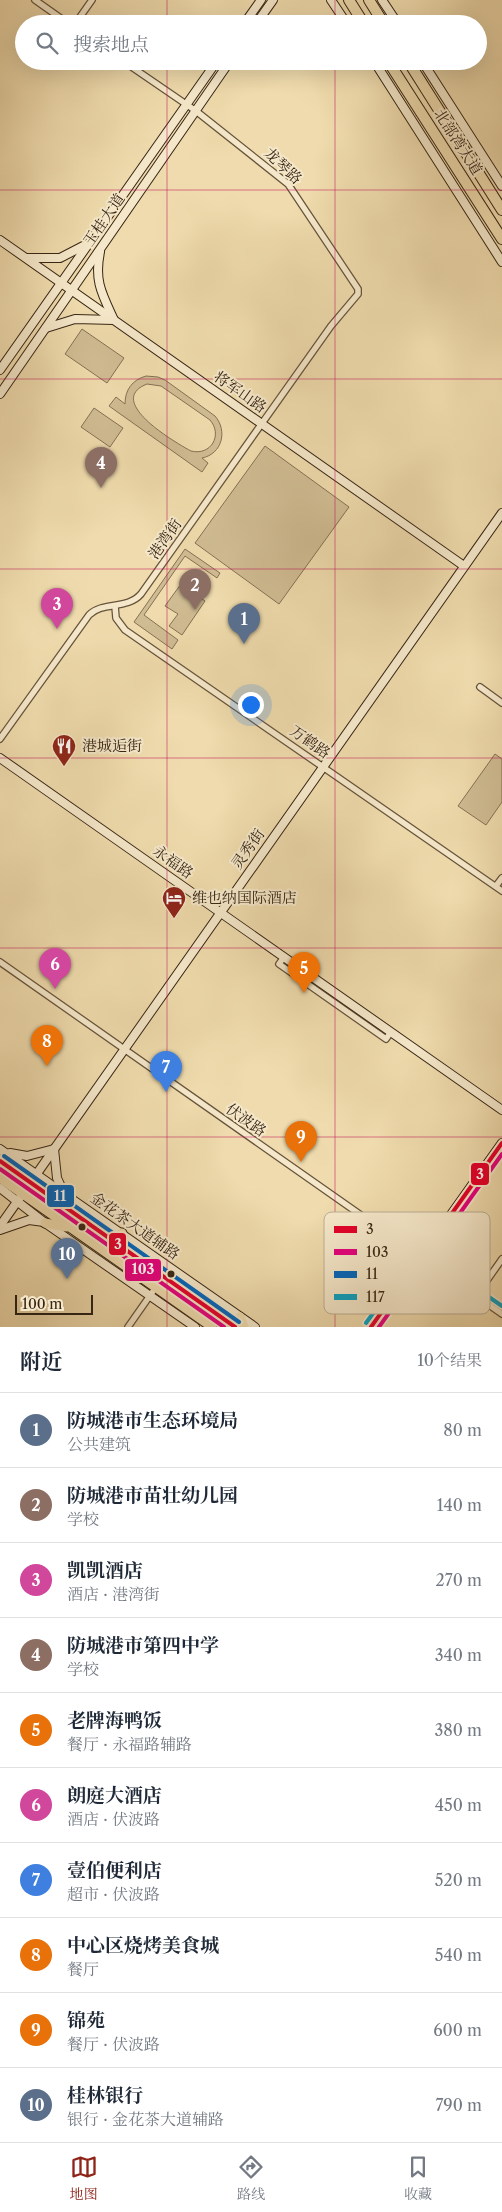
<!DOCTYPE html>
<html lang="zh">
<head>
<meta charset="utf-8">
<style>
  :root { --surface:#fff; --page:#f6f6f7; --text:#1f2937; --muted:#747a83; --line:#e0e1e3; --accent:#8f2418 }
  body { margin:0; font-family:"Libre Caslon Text","Noto Serif SC",serif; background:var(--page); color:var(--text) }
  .scale { position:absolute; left:15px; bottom:12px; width:78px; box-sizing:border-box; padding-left:5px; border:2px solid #382615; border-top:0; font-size:14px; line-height:18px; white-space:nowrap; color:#382615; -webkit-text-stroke:4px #f5e8ca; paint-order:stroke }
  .you { position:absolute; left:250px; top:704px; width:18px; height:18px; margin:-12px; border:4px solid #fff; border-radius:50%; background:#1a73e8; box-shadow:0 0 0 8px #1a73e833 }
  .badge { display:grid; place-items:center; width:32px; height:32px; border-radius:50%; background:var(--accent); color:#fff; font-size:16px; font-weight:700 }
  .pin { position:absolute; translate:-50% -41px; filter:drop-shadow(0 1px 2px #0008) }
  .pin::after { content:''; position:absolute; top:26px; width:18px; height:15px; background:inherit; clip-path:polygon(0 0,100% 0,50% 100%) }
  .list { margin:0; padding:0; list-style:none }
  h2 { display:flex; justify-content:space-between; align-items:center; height:65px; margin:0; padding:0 20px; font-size:21px }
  h2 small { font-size:16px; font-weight:400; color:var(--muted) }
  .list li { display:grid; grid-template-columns:32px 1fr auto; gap:15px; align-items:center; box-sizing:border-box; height:75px; padding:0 20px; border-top:1px solid var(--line) }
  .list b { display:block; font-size:19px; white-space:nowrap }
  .list p { margin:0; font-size:16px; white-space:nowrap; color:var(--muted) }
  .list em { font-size:16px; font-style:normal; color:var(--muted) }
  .icon { flex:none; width:28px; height:28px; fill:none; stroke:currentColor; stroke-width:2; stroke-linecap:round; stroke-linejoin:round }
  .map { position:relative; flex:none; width:502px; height:1327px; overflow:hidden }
  .search { position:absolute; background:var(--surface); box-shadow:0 5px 20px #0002; left:15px; right:15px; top:15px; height:55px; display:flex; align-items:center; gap:12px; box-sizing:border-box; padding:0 18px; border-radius:28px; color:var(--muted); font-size:19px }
  .sheet { height:815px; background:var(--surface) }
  nav { display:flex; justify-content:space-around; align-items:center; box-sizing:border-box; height:70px; border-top:1px solid var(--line); background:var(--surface); font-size:14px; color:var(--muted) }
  nav a { display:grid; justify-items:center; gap:2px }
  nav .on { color:var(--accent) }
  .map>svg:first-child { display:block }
  .green { fill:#d0bc93; stroke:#847154; fill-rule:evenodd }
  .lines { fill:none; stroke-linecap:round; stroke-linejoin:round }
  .street-casing { stroke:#66533b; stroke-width:8 }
  .secondary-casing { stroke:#382615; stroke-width:10 }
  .primary-casing { stroke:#382615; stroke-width:11 }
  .highway-casing { stroke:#382615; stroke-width:12 }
  .street { stroke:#f5e8ca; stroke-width:5.5 }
  .secondary { stroke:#f5e8ca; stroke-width:8 }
  .primary { stroke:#efdbad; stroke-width:9 }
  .highway { stroke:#efdbad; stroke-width:10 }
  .bus-1-casing { stroke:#f5e8ca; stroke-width:8 }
  .bus-2-casing { stroke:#f5e8ca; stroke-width:8 }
  .bus-3-casing { stroke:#f5e8ca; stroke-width:8 }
  .bus-4-casing { stroke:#f5e8ca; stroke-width:8 }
  .bus-1 { stroke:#e4002b; stroke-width:4 }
  .bus-2 { stroke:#e5007d; stroke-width:4 }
  .bus-3 { stroke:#0065bd; stroke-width:4 }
  .bus-4 { stroke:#03a2c5; stroke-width:4 }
  .grid { fill:none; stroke:#c2185b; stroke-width:1; stroke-opacity:0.55 }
  .bus-dot { fill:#382615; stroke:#f5e8ca; stroke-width:2 }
  .labels { text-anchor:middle; stroke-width:4; stroke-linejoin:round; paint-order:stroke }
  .street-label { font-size:15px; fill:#382615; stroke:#f5e8ca }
  .poi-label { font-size:15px; fill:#382615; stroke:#f5e8ca; text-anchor:start }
  .key { fill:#f5e8ca; stroke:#bcae94; stroke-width:1 }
  .key-label { font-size:14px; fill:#382615 }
  .line-badge { stroke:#f5e8ca; stroke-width:2 }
  .badge-label { font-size:14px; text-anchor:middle; font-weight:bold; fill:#fff }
</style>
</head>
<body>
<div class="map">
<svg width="502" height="1327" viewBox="0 0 502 1327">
  <rect width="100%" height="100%" fill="#efdbad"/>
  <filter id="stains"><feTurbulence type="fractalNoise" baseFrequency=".004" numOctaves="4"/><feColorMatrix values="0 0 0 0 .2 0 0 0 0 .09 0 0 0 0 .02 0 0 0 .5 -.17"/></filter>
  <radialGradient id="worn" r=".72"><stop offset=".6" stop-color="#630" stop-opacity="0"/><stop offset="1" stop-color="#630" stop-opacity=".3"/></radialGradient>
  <g class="green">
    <polygon points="82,329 124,358 107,383 65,354"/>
    <path d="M 146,376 L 158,377 L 165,380 L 215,416 C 228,431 222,454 202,458 L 208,463 L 202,472 L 109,406 L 116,397 L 125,404 C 125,390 132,380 146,376 ZM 147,384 L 161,386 L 210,420 C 223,435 211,456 191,451 C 176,443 104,401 147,384 Z"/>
    <polygon points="94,408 123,428 110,447 81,427"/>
    <polygon points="265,446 349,507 279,604 195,543"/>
    <polygon points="185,549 220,573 217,578 185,556 144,615 178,640 172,649 134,622"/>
    <polygon points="181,584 205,601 182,635 169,626 178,614 165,606"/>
    <polygon points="495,754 502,759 502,802 486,825 458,806"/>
  </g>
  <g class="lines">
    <g class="street-casing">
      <g id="street">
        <polyline points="35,0 69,24"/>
        <polyline points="75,24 92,0"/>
        <polyline points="115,606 116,618 125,630 502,891"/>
        <polyline points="480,687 502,703"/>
        <path d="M 0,739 L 89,615 C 103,601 127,610 141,594 L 331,326 L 358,294 L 358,289 L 288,184 L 196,111 L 123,61"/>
        <polyline points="496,886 502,878"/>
        <polyline points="284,957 279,964 386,1039 391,1032"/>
        <polyline points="0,962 502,1314"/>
        <polyline points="476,1296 502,1259"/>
        <polyline points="128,1327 156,1287"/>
      </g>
    </g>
    <g class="secondary-casing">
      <g id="secondary">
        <polyline points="331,0 347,24"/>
        <polyline points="382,0 398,24"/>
        <polyline points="244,24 261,0"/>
        <polyline points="256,24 273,0"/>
        <polyline points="374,61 502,262"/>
        <polyline points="422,61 502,186"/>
        <polyline points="0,240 464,566"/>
        <polyline points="27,258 60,258 87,244"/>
        <path d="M 46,328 L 75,319 L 114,320 C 102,294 94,281 100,252"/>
        <polyline points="0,370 217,61"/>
        <polyline points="0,394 230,61"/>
        <polyline points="0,758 502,1110"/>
        <polyline points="0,1149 255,1327"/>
        <polyline points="54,1149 57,1178 64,1193"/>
        <polyline points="10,1153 27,1156 54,1149"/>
        <polyline points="0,1188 45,1223 195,1327"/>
        <polyline points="0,1226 502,513"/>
        <polyline points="0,1230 29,1220 44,1222"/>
        <polyline points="371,1327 502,1143"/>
      </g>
    </g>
    <g class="primary-casing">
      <g id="primary">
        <polyline points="0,1161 235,1327"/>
        <polyline points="0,1178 212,1327"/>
        <polyline points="65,1195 77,1213"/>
        <polyline points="45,1223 67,1227"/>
        <polyline points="115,1242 122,1233"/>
        <polyline points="240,1317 244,1327"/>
      </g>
    </g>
    <g class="highway-casing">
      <g id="highway">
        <polyline points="349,0 364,24"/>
        <polyline points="369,0 384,24"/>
        <polyline points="388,61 502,239"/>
        <polyline points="408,61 502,210"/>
      </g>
    </g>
    <use href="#street" class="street"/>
    <use href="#secondary" class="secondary"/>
    <use href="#primary" class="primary"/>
    <use href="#highway" class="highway"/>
    <g class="bus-1-casing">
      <g id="bus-1">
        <polyline points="0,1161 235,1327"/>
        <polyline points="371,1327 502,1143"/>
      </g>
    </g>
    <g class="bus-2-casing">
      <g id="bus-2">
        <polyline points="0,1169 224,1327"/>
        <polyline points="379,1327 502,1154"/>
      </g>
    </g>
    <g class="bus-3-casing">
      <polyline id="bus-3" points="4,1156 239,1322"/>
    </g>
    <g class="bus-4-casing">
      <g id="bus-4">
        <polyline points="425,1253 502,1306"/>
        <polyline points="366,1323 416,1254"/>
      </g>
    </g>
    <use href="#bus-1" class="bus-1"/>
    <use href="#bus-2" class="bus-2"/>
    <use href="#bus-3" class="bus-3"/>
    <use href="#bus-4" class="bus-4"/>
  </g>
  <path class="grid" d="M 167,0 L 167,24M 335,0 L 335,24M 167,61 L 167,1327M 335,61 L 335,1327M 0,190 L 502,190M 0,379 L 502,379M 0,569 L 502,569M 0,758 L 502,758M 0,948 L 502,948M 0,1137 L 502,1137"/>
  <defs>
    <g id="restaurant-pin" transform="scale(1.25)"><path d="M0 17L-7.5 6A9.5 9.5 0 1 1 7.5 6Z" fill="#8f2418" stroke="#f5e8ca"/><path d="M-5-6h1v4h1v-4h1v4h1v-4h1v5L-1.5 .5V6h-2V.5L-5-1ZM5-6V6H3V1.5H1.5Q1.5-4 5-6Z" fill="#fff"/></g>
    <g id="hotel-pin" transform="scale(1.25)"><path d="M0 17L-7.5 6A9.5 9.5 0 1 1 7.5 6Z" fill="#8f2418" stroke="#f5e8ca"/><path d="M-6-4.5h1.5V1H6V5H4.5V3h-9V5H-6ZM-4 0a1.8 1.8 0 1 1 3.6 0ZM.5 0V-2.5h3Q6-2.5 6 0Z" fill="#fff"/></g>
  </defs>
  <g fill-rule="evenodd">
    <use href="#restaurant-pin" x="64" y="746"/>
    <use href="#hotel-pin" x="174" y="898"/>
  </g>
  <g class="bus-dot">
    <circle cx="82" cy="1227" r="4.5"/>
    <circle cx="171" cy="1274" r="4.5"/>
  </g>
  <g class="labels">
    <g class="street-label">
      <text transform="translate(458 142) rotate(57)" y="5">北部湾大道</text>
      <text transform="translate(283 166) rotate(43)" y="5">龙琴路</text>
      <text transform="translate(104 220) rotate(-55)" y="5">玉桂大道</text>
      <text transform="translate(240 392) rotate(35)" y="5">将军山路</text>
      <text transform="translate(165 539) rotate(-55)" y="5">港湾街</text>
      <text transform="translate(310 742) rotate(35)" y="5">万鹤路</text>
      <text transform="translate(248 849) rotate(-55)" y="5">灵秀街</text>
      <text transform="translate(173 862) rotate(35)" y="5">永福路</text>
      <text transform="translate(246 1120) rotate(35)" y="5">伏波路</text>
      <text transform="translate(135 1226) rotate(35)" y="5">金花茶大道辅路</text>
    </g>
    <g class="poi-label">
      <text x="82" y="751">港城逅街</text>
      <text x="192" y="903">维也纳国际酒店</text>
    </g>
  </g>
  <rect x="324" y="1212" width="166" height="102" rx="8" class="key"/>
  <rect x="334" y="1226" width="23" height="7" fill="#e4002b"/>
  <rect x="334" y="1249" width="23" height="6" fill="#e5007d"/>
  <rect x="334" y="1271" width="23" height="7" fill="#0065bd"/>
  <rect x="334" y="1294" width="23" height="6" fill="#03a2c5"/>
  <g class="key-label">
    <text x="366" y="1234">3</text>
    <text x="366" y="1257">103</text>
    <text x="366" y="1279">11</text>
    <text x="366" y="1302">117</text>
  </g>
  <g class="line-badge">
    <rect x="470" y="1162" width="20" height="24" rx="5" fill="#e4002b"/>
    <rect x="46" y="1184" width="29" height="24" rx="5" fill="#0065bd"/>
    <rect x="108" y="1232" width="19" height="24" rx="5" fill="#e4002b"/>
    <rect x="124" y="1258" width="38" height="24" rx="5" fill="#e5007d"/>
  </g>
  <g class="badge-label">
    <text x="480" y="1179">3</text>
    <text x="60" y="1201">11</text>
    <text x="118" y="1249">3</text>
    <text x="143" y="1274">103</text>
  </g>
  <rect width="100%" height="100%" filter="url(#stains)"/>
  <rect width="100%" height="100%" fill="url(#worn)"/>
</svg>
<div class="scale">100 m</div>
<div class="you"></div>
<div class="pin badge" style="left:244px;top:644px;background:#5c6f8a">1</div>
<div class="pin badge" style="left:195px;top:610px;background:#8d6e63">2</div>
<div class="pin badge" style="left:57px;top:629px;background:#d1479c">3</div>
<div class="pin badge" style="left:101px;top:488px;background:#8d6e63">4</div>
<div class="pin badge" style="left:304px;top:993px;background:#e8710a">5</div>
<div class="pin badge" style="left:55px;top:989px;background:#d1479c">6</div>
<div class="pin badge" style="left:166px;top:1092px;background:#3f7fe0">7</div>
<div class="pin badge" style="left:47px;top:1066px;background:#e8710a">8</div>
<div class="pin badge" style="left:301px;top:1162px;background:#e8710a">9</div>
<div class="pin badge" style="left:67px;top:1279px;background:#5c6f8a">10</div>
<div class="search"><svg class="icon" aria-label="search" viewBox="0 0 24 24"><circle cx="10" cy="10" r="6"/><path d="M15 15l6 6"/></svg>搜索地点</div>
</div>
<section class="sheet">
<h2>附近<small>10个结果</small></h2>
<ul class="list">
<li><span class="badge" style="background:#5c6f8a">1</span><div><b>防城港市生态环境局</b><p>公共建筑</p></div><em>80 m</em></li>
<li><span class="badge" style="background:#8d6e63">2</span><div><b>防城港市苗壮幼儿园</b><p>学校</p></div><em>140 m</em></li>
<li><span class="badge" style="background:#d1479c">3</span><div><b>凯凯酒店</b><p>酒店 · 港湾街</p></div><em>270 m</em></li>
<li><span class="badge" style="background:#8d6e63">4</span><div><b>防城港市第四中学</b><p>学校</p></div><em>340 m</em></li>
<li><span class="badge" style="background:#e8710a">5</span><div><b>老牌海鸭饭</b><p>餐厅 · 永福路辅路</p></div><em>380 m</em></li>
<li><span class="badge" style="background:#d1479c">6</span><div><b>朗庭大酒店</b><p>酒店 · 伏波路</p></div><em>450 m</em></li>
<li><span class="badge" style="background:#3f7fe0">7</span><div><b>壹伯便利店</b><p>超市 · 伏波路</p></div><em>520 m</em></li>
<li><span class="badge" style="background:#e8710a">8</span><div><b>中心区烧烤美食城</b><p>餐厅</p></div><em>540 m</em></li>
<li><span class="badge" style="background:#e8710a">9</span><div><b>锦苑</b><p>餐厅 · 伏波路</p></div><em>600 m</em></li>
<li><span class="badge" style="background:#5c6f8a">10</span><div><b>桂林银行</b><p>银行 · 金花茶大道辅路</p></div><em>790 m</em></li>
</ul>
</section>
<nav>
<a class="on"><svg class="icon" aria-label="map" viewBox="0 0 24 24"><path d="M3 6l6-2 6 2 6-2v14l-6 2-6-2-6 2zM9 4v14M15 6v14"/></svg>地图</a>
<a><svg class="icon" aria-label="directions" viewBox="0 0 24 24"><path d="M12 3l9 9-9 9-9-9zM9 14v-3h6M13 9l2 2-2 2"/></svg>路线</a>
<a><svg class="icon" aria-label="saved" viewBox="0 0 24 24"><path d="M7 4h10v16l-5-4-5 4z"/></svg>收藏</a>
</nav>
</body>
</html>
